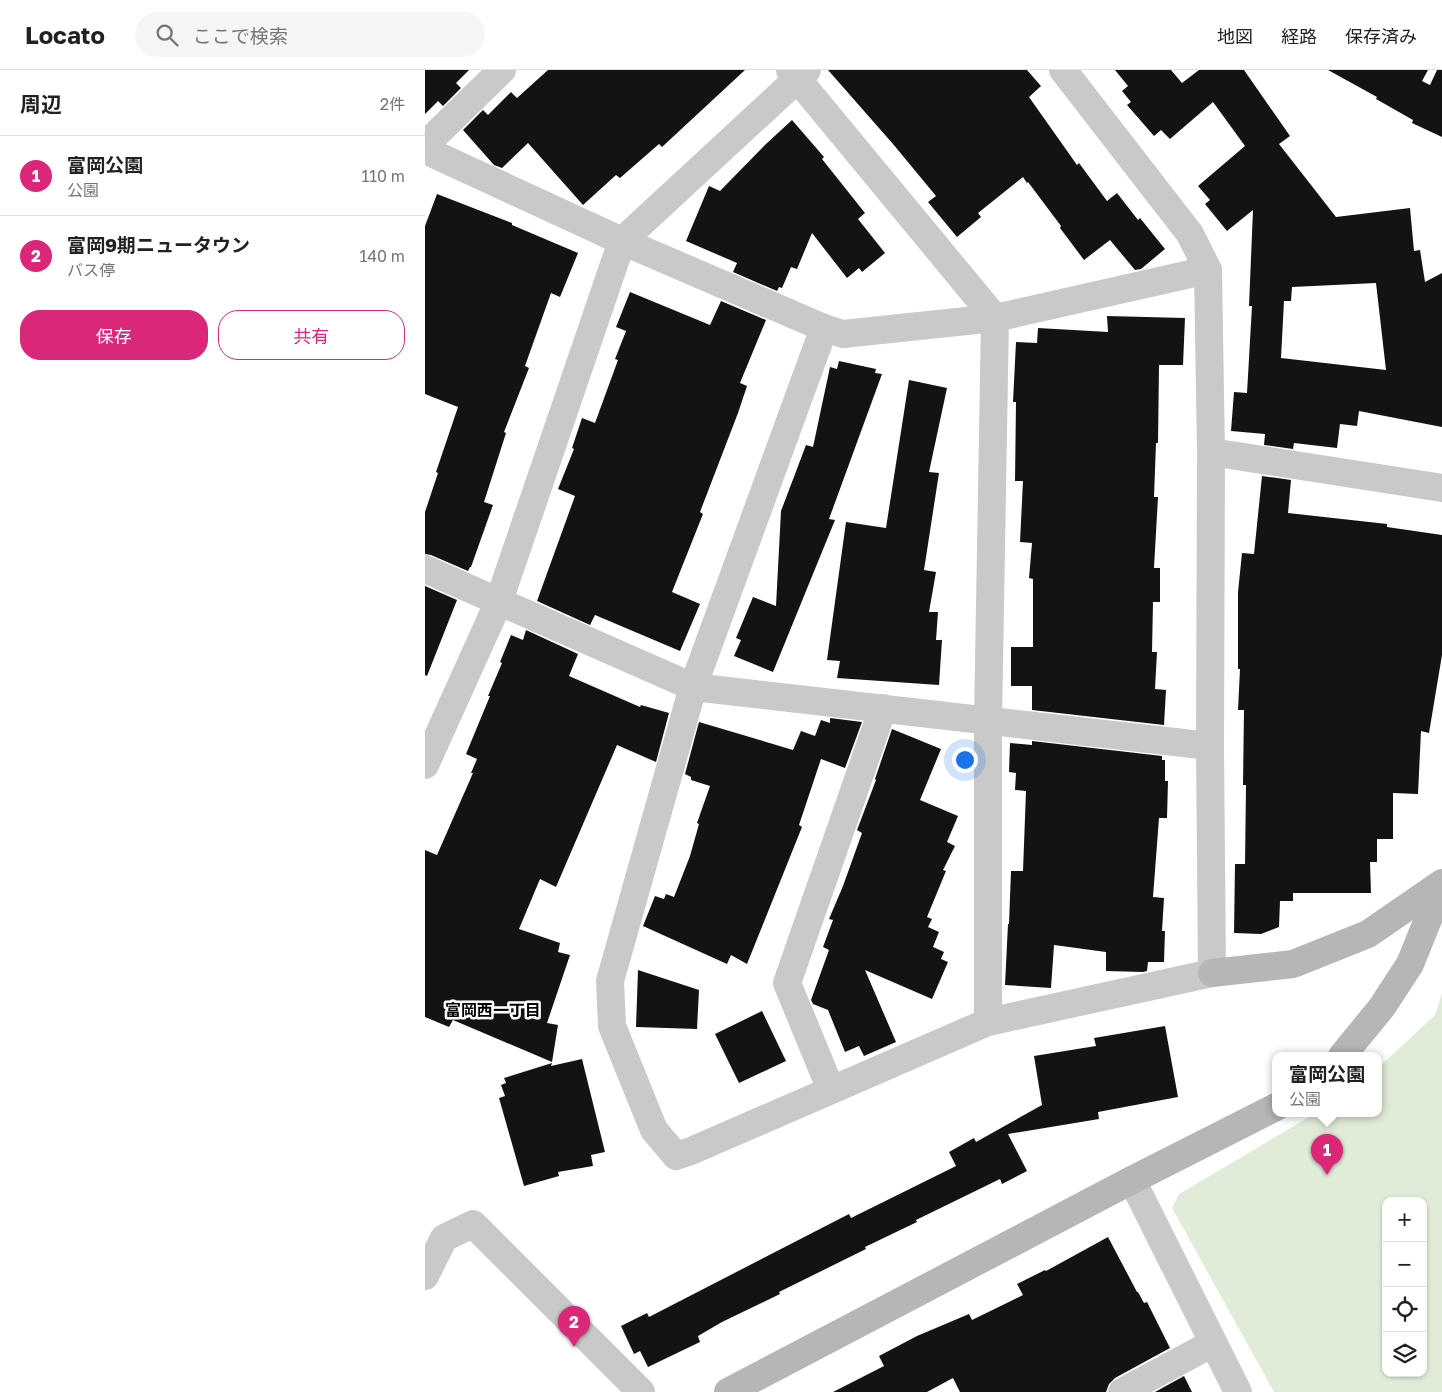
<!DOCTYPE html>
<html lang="ja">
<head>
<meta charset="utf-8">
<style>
  :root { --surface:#fff; --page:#f6f6f6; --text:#202124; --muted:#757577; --line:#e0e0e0; --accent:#db2777 }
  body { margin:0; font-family:"Golos Text","Noto Sans JP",sans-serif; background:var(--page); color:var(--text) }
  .controls { position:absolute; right:15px; bottom:15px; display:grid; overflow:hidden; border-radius:10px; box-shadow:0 1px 4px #0004 }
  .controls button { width:45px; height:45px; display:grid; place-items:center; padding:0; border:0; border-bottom:1px solid var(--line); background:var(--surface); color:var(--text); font:25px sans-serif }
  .you { position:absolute; left:539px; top:689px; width:18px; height:18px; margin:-12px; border:4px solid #fff; border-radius:50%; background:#1a73e8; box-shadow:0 0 0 8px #1a73e833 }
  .badge { display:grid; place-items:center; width:32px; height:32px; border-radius:50%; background:var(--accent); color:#fff; font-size:16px; font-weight:700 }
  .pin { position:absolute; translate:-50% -41px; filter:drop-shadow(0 1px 2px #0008) }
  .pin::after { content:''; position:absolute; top:26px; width:18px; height:15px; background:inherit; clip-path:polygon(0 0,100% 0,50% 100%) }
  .popup { position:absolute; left:847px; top:982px; width:110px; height:65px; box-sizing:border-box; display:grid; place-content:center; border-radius:10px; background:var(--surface); filter:drop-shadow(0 1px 4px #0005); font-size:16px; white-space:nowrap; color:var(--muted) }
  .popup b { font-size:19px; color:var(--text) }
  .popup::after { content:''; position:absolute; left:50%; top:100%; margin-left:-10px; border:10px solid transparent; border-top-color:var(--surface) }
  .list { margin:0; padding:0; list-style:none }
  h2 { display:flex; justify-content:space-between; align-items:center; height:65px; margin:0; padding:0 20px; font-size:21px }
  h2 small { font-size:16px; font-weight:400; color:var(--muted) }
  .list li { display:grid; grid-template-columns:32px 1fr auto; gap:15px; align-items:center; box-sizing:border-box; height:80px; padding:0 20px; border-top:1px solid var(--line) }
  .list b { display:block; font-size:19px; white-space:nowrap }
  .list p { margin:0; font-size:16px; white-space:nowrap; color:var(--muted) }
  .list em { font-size:16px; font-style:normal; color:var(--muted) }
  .actions { display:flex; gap:10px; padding:15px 20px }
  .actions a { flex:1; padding:11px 0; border:1px solid var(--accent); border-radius:20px; text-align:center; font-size:18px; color:var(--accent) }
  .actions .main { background:var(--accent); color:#fff }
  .icon { flex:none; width:28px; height:28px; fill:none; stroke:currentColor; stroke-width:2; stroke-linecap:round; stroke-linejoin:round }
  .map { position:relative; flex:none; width:1017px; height:1322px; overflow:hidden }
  header { display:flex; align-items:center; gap:30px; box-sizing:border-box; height:70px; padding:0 25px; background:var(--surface); border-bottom:1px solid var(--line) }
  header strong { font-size:24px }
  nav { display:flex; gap:28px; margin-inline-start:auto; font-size:18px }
  .search { width:350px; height:45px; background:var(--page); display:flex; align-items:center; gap:12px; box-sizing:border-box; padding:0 18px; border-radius:28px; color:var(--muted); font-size:19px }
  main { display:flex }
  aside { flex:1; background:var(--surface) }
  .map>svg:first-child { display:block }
  .green { fill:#e1ecd8; fill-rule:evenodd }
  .building { fill:#131313; fill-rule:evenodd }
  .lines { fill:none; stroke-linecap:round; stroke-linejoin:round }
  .street { stroke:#c9c9c9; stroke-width:28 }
  .secondary { stroke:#b6b6b6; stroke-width:28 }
  .labels { text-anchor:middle; stroke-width:5; stroke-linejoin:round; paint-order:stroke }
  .neighbourhood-label { font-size:16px; font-weight:bold; fill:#000; stroke:#fff }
</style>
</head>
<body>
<header>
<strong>Locato</strong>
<div class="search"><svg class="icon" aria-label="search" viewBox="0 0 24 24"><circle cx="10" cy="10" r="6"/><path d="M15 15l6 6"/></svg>ここで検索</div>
<nav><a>地図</a><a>経路</a><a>保存済み</a></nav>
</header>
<main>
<aside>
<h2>周辺<small>2件</small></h2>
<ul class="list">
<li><span class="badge">1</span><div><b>富岡公園</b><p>公園</p></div><em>110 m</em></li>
<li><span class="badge">2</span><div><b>富岡9期ニュータウン</b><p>バス停</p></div><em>140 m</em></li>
</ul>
<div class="actions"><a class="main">保存</a><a>共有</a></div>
</aside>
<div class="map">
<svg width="1017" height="1322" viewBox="0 0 1017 1322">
  <rect width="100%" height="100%" fill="#fff"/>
  <path class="green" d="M 1017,923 L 1017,1322 L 849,1322 L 747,1138 L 754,1124 L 889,1044 L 953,1044 L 953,998 L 1010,945 ZM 961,1131 L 998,1131 L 998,1303 L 961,1303 Z"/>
  <g class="building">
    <polygon points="0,0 44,0 31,13 36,18 18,36 13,31 0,44"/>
    <polygon points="123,0 320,0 237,77 234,74 195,108 191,105 158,135 103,73 77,98 69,95 38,60 58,40 63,45 86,22 92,28"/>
    <polygon points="403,0 602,0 616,16 604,27 652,95 654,93 682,131 692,123 713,150 715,148 740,179 716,199 710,200 685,170 659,190 635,158 636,156 603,112 602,113 598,107 553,143 556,147 532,167 503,132 511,126 468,74"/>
    <path d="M 690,0 L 746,0 L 757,13 L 774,0 L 819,0 L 865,66 L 854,74 L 911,147 L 985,138 L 989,181 L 995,180 L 1000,212 L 1017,203 L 1017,357 L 934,341 L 932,356 L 915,354 L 912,378 L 869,373 L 868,379 L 839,375 L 840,364 L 806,361 L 809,322 L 822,323 L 827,236 L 824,236 L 828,140 L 802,161 L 780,134 L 785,130 L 773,116 L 820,76 L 788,32 L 745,69 L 736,60 L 729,66 L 702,35 L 706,32 L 697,21 L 703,16 ZM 951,213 L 961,300 L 856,288 L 859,231 L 866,231 L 867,217 Z"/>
    <polygon points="903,0 1003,0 997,11 1005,15 1012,0 1017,0 1017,67 987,53 988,50 951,29 952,27"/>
    <polygon points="367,50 399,87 397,89 440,143 433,149 460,183 437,202 434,198 422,208 387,163 372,199 366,197 357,218 354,217 352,221 308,202 312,193 261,171 284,116 295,121 341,74"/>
    <polygon points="12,124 87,153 87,155 153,183 135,227 126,223 100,296 104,298 79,362 81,363 59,432 68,435 46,497 45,497 43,501 6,485 0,484 0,442 13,403 11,402 33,337 0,324 0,156"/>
    <polygon points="205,222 285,255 296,231 341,250 315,313 322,316 313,343 275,442 278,444 247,522 275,534 255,581 170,545 165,555 112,531 150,426 133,419 149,379 147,378 157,348 170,353 193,290 190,289 201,261 191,257"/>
    <polygon points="682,246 760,248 758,295 734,295 733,373 731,373 729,427 733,427 729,498 735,498 735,532 728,532 727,582 732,582 730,619 741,620 739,655 607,640 607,616 586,616 586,577 608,577 608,509 604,508 607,473 595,472 598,411 590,411 591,332 588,332 591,272 612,273 613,258 683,262"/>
    <polygon points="414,291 451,299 450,303 457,304 404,449 410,450 348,602 309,586 316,570 311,568 328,527 351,536 356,441 381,375 388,377 405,297 412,299"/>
    <polygon points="484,310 522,318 504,402 514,403 499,500 511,502 504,542 513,542 511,570 517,570 514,615 412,608 415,591 402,590 421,452 461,458"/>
    <polygon points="837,406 866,410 863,443 962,454 962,457 1017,465 1017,585 1004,663 996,661 993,724 968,723 968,769 952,769 952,792 945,792 946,823 868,823 868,831 855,831 854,857 836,864 809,863 810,794 820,794 821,715 818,715 819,640 813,640 815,599 813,599 813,522 817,483 829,484"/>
    <polygon points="0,516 32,530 2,606 0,605"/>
    <polygon points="101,560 153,584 144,606 215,637 216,635 244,643 231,692 192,675 131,817 115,809 94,859 135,873 133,882 145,885 122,953 133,955 127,992 28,950 24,957 0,947 0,780 12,785 48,703 46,703 52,689 41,684 65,626 63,626 77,593 75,592 86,565 98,570"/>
    <polygon points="405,648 437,652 420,698 396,689 374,755 377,757 322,894 306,885 302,894 218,856 230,826 239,829 241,824 249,827 265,786 274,754 272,753 285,716 266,710 266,707 260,704 274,652 368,680 376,661 390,666 396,650 405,653"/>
    <polygon points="467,659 516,679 495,730 533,746 522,772 530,776 518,800 521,801 502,847 507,849 503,857 514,862 508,877 519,882 516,889 523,892 507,929 440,900 471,972 439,986 434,976 420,982 403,940 388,934 386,930 404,880 398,877 408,850 404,849 418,816 437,763 432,760 451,710 450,709"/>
    <polygon points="607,671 737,686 737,690 740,690 740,711 743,711 742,748 734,748 728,827 739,828 737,861 740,861 739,892 723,892 722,901 718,902 681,901 681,882 629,875 626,918 580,915 583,854 584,854 586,801 598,801 601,721 590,720 591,703 584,702 585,673 607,675"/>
    <polygon points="213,900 274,920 272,959 211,957"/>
    <polygon points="337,941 361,991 314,1013 290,964"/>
    <polygon points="740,956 753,1027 673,1042 674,1049 583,1064 602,1101 577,1114 575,1109 491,1150 492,1152 440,1177 441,1179 354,1222 355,1224 297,1252 273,1266 275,1272 223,1297 215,1281 209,1284 196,1256 222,1243 224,1247 424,1144 426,1148 531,1096 524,1082 549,1068 551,1072 617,1035 609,986 671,976 669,968"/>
    <polygon points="157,989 180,1082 166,1085 168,1096 133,1102 134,1106 99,1116 74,1028 80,1026 76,1015 81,1013 79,1008 127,993 126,996"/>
    <polygon points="683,1167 712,1222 713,1222 719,1233 722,1232 745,1278 690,1308 684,1314 681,1322 535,1322 528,1308 502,1322 408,1322 459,1296 454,1286 492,1266 544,1244 547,1250 598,1225 592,1214 620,1200 621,1201"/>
    <polygon points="759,1306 767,1322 730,1322"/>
  </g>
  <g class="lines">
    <g class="street">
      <polyline points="365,0 570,248 563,651 563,952"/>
      <polyline points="0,75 77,0"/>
      <polyline points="0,80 197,171 399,258 418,264 570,248 783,200"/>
      <polyline points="399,258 268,617 185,911 187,956 229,1060 251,1086 266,1081 563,952 787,903 785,676 786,382 783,200 765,164 638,0"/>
      <polyline points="786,382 1017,418"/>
      <polyline points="0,499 268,617 785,676"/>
      <polyline points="0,695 74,531 197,171 382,0"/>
      <polyline points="406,1020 362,913 458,638"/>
      <polyline points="707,1110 813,1322"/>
      <polyline points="0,1206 19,1168 48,1154 216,1322"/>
      <polyline points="697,1322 788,1273"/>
    </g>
    <g class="secondary">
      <polyline points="787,903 868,894 943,864 1017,813"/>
      <polyline points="917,986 957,937 985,894 1017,815"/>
      <polyline points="303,1322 707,1110 851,1037"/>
    </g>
  </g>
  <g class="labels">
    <g class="neighbourhood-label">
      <text x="68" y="946">富岡西一丁目</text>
    </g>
  </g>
</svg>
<div class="controls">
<button>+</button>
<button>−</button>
<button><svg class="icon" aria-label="locate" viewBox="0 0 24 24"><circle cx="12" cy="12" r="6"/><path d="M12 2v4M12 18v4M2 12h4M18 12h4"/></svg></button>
<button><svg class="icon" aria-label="layers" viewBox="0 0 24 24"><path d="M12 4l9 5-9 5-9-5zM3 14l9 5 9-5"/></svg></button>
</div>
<div class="you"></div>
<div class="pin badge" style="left:902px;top:1105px">1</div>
<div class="popup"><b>富岡公園</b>公園</div>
<div class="pin badge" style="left:149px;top:1277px">2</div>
</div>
</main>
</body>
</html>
